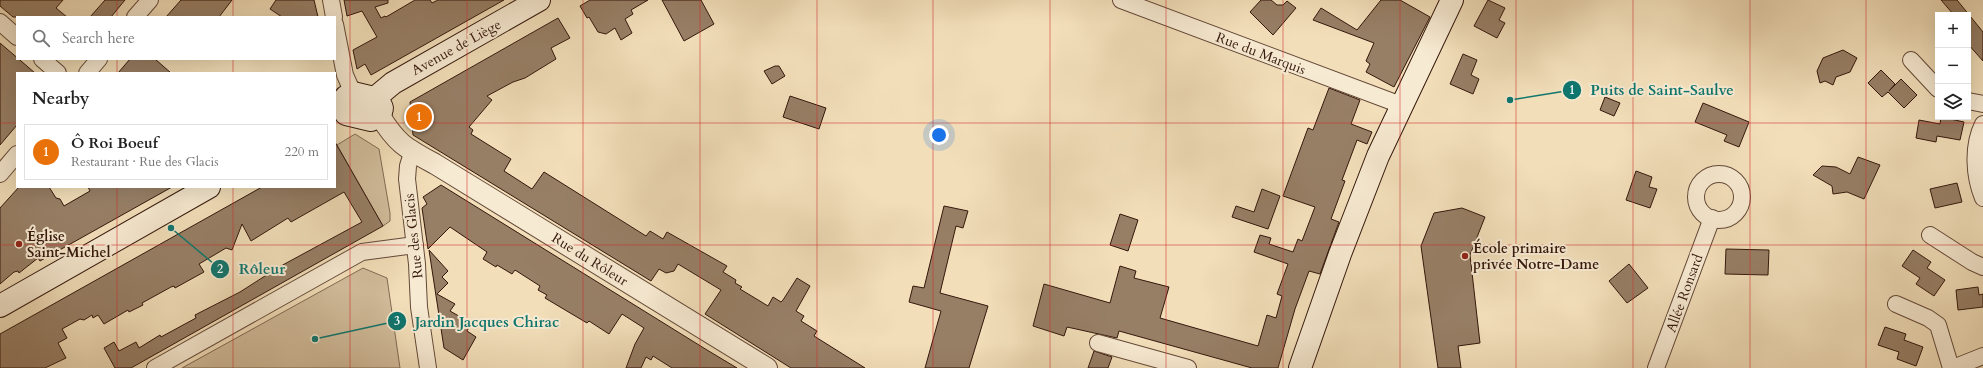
<!DOCTYPE html>
<html lang="en">
<head>
<meta charset="utf-8">
<style>
  :root { --surface:#fff; --page:#f2f2f2; --text:#222; --muted:#767676; --line:#e0e0e0; --accent:#8f2418 }
  body { margin:0; font-family:Cardo,serif; background:var(--page); color:var(--text) }
  .controls { position:absolute; right:12px; top:12px; display:grid; overflow:hidden; border-radius:0px; box-shadow:0 4px 16px #0002 }
  .controls button { width:36px; height:36px; display:grid; place-items:center; padding:0; border:0; border-bottom:1px solid var(--line); background:var(--surface); color:var(--text); font:20px sans-serif }
  .you { position:absolute; left:939px; top:135px; width:14px; height:14px; margin:-10px; border:3px solid #fff; border-radius:50%; background:#1a73e8; box-shadow:0 0 0 6px #1a73e833 }
  .badge { display:grid; place-items:center; width:26px; height:26px; border-radius:50%; background:var(--accent); color:#fff; font-size:13px; font-weight:700 }
  .pin { position:absolute; translate:-50% -50%; border:2px solid #fff; box-shadow:0 1px 4px #0006 }
  .list { margin:0; padding:0; list-style:none }
  h2 { display:flex; justify-content:space-between; align-items:center; height:52px; margin:0; padding:0 16px; font-size:17px }
  h2 small { font-size:13px; font-weight:400; color:var(--muted) }
  .list li { display:grid; grid-template-columns:26px 1fr auto; gap:12px; align-items:center; box-sizing:border-box; height:56px; margin:0 8px 8px; padding:0 8px; border:1px solid var(--line); border-radius:0px }
  .list b { display:block; font-size:15px; white-space:nowrap }
  .list p { margin:0; font-size:13px; white-space:nowrap; color:var(--muted) }
  .list em { font-size:13px; font-style:normal; color:var(--muted) }
  .icon { flex:none; width:22px; height:22px; fill:none; stroke:currentColor; stroke-width:2; stroke-linecap:round; stroke-linejoin:round }
  .map { position:relative; flex:none; width:1983px; height:368px; overflow:hidden }
  .search { position:absolute; background:var(--surface); box-shadow:0 4px 16px #0002; left:16px; top:16px; width:320px; height:44px; display:flex; align-items:center; gap:10px; box-sizing:border-box; padding:0 14px; border-radius:0px; color:var(--muted); font-size:15px }
  .panel { position:absolute; background:var(--surface); box-shadow:0 4px 16px #0002; left:16px; top:72px; width:320px; height:116px; border-radius:0px }
  .map>svg:first-child { display:block }
  .green { fill:#d2bd9c; stroke:#836a54 }
  .building { fill:#977f66; stroke:#34170c }
  .lines { fill:none; stroke-linecap:round; stroke-linejoin:round }
  .minor-casing { stroke:#644938; stroke-width:18 }
  .tertiary-casing { stroke:#644938; stroke-width:22 }
  .secondary-casing { stroke:#34170c; stroke-width:24 }
  .minor { stroke:#f7ead2; stroke-width:16 }
  .tertiary { stroke:#f7ead2; stroke-width:20 }
  .secondary { stroke:#f7ead2; stroke-width:22 }
  .grid { fill:none; stroke:#d62828; stroke-width:1; stroke-opacity:0.55 }
  .poi-dot { fill:#8f2418; stroke:#f7ead2; stroke-width:1.5 }
  .labels { text-anchor:middle; stroke-width:4; stroke-linejoin:round; paint-order:stroke }
  .street-label { font-size:14px; fill:#34170c; stroke:#f7ead2 }
  .poi-label { font-size:14px; font-weight:bold; fill:#34170c; stroke:#f7ead2; text-anchor:start }
  .leader { fill:none; stroke:#0f766e; stroke-width:1.5 }
  .callout-dot { fill:#0f766e; stroke:#f7ead2; stroke-width:1.5 }
  .mark-label { font-size:12px; text-anchor:middle; font-weight:bold; fill:#fff }
  .callout-label { font-size:15px; text-anchor:middle; font-weight:bold; fill:#0f766e; stroke:#f7ead2; stroke-width:4; stroke-linejoin:round; paint-order:stroke }
</style>
</head>
<body>
<div class="map">
<svg width="1983" height="368" viewBox="0 0 1983 368">
  <rect width="100%" height="100%" fill="#f2dfba"/>
  <filter id="stains"><feTurbulence type="fractalNoise" baseFrequency=".005" numOctaves="4"/><feColorMatrix values="0 0 0 0 .2 0 0 0 0 .09 0 0 0 0 .02 0 0 0 .5 -.17"/></filter>
  <radialGradient id="worn" r=".72"><stop offset=".6" stop-color="#630" stop-opacity="0"/><stop offset="1" stop-color="#630" stop-opacity=".3"/></radialGradient>
  <g class="green">
    <polygon points="355,134 379,149 390,213 390,221 383,226 337,145"/>
    <polygon points="363,268 387,278 400,368 182,368"/>
  </g>
  <g class="building">
    <polygon points="0,0 63,0 56,8 67,17 13,17 0,6"/>
    <polygon points="105,0 125,0 111,17 90,17"/>
    <polygon points="181,0 232,0 219,17 166,17"/>
    <polygon points="276,0 314,0 318,17 282,17 270,9"/>
    <polygon points="344,0 388,0 388,3 375,7 381,18 385,16 386,17 415,0 430,0 432,3 438,0 504,0 371,75 365,64 357,69 353,50 377,37 362,11 347,16"/>
    <polygon points="590,0 648,0 631,10 633,14 625,19 632,33 621,40 615,28 606,34 598,32 589,17 587,18 580,6"/>
    <polygon points="662,0 701,0 714,24 684,41"/>
    <polygon points="1261,0 1271,0 1277,5 1283,5 1287,1 1296,8 1273,35 1250,12"/>
    <polygon points="1381,0 1400,0 1430,17 1394,87 1366,72 1370,64 1366,61 1374,43 1313,20 1321,8 1357,30"/>
    <polygon points="1488,0 1505,8 1499,20 1505,23 1497,38 1474,26"/>
    <polygon points="1941,0 1957,0 1983,32 1983,61 1968,44 1968,15 1954,15"/>
    <polygon points="558,18 570,38 551,48 556,59 525,78 513,82 487,96 492,100 469,127 473,130 471,134 511,159 504,171 532,189 544,172 646,236 650,231 663,239 667,232 727,266 723,272 736,280 735,283 742,287 740,289 768,306 773,297 781,302 783,300 797,278 810,286 796,311 804,316 801,321 817,331 814,336 865,368 791,368 705,314 721,290 678,264 674,271 666,273 659,269 651,281 413,135 410,102"/>
    <polygon points="0,43 35,73 17,73 17,125 0,145"/>
    <polygon points="1843,50 1857,58 1850,72 1836,77 1833,85 1825,81 1820,83 1817,71 1823,58"/>
    <polygon points="1463,54 1477,60 1471,75 1479,79 1473,94 1450,84"/>
    <polygon points="130,59 155,59 171,73 118,73"/>
    <polygon points="775,66 779,66 785,76 772,84 764,71"/>
    <polygon points="1881,70 1895,84 1889,91 1901,79 1917,95 1904,108 1888,92 1882,97 1868,83"/>
    <polygon points="1329,88 1360,100 1351,124 1372,132 1367,144 1357,140 1342,180 1345,181 1331,219 1339,222 1320,274 1309,271 1295,309 1278,368 1252,368 1119,331 1117,338 1067,327 1064,336 1033,326 1044,284 1110,303 1120,266 1136,271 1134,278 1169,287 1160,318 1258,346 1267,315 1276,318 1282,296 1277,294 1288,264 1254,252 1260,235 1271,238 1269,244 1293,252 1298,239 1302,241 1315,207 1283,196 1308,128 1313,130"/>
    <polygon points="790,96 826,108 819,129 783,117"/>
    <polygon points="1605,97 1620,103 1614,116 1600,110"/>
    <polygon points="1703,103 1749,122 1739,147 1724,141 1727,135 1695,122"/>
    <polygon points="1941,117 1964,122 1960,140 1937,136 1936,142 1916,138 1919,120 1940,124"/>
    <polygon points="335,142 383,226 131,368 115,368 104,348 114,342 119,351 136,342 139,348 160,335 161,337 196,318 195,315 240,292 279,267 362,222 344,192 291,222 288,218 251,241 242,224 232,250 226,248 199,264 204,272 175,288 174,286 171,287 142,303 143,305 129,312 128,310 104,324 98,315 93,318 92,315 84,320 80,319 62,329 67,338 58,343 66,358 45,368 0,368 0,334 262,187 335,187"/>
    <polygon points="1858,157 1880,165 1864,199 1847,192 1833,194 1832,186 1813,175 1822,166 1836,167 1850,174"/>
    <polygon points="1636,171 1652,177 1649,187 1657,189 1650,208 1626,200"/>
    <polygon points="1957,183 1962,202 1935,208 1930,189"/>
    <polygon points="441,185 707,350 737,368 672,368 653,356 651,360 646,357 641,368 626,368 635,344 644,328 622,314 609,334 589,321 587,323 545,298 547,295 538,290 540,286 515,270 512,274 497,265 496,267 483,259 487,252 450,227 428,249 422,208 427,204 423,197"/>
    <polygon points="19,187 49,187 56,198 60,199 64,206 90,191 88,187 172,187 40,261 38,258 19,273 18,271 14,272 0,284 0,208"/>
    <polygon points="1262,189 1280,196 1268,229 1232,217 1236,206 1254,212"/>
    <polygon points="944,206 968,211 963,228 956,226 940,293 988,306 969,368 925,368 941,311 909,302 913,286 924,288"/>
    <polygon points="1462,208 1485,217 1470,255 1480,343 1458,346 1461,368 1438,368 1421,246 1434,213"/>
    <polygon points="1120,214 1138,220 1128,251 1110,245"/>
    <polygon points="1726,249 1769,250 1768,275 1725,274"/>
    <polygon points="429,250 448,271 442,277 448,283 437,294 455,304 450,311 471,323 467,331 476,337 463,360 444,348"/>
    <polygon points="1913,250 1931,262 1927,268 1945,280 1934,296 1916,284 1920,278 1902,266"/>
    <polygon points="1629,264 1648,288 1627,303 1609,281"/>
    <polygon points="1978,287 1979,295 1983,294 1983,307 1958,310 1956,290"/>
    <polygon points="1885,327 1906,334 1904,340 1923,347 1916,366 1897,359 1899,352 1878,345"/>
    <polygon points="1094,351 1112,357 1108,368 1088,368"/>
  </g>
  <g class="lines">
    <g class="minor-casing">
      <g id="minor">
        <polyline points="331,0 334,17"/>
        <polyline points="1121,0 1401,105"/>
        <polyline points="135,17 150,0"/>
        <polyline points="0,22 17,37"/>
        <polyline points="335,24 345,75 353,93"/>
        <polyline points="42,59 58,73"/>
        <polyline points="1911,60 1938,89"/>
        <polyline points="87,73 99,59"/>
        <polyline points="1968,101 1983,104"/>
        <path d="M 1983,124 C 1972,146 1974,176 1983,198"/>
        <polyline points="412,153 408,166 407,179 417,264 419,307 428,368"/>
        <polyline points="0,174 17,154"/>
        <circle cx="1719" cy="197" r="23"/>
        <polyline points="1930,235 1972,262 1983,267"/>
        <polyline points="1896,304 1928,318 1938,325 1951,368"/>
        <polyline points="1098,343 1188,368"/>
        <polyline points="155,368 362,252 415,245"/>
        <polyline points="1656,368 1712,218"/>
        <polyline points="1953,368 1983,356"/>
      </g>
    </g>
    <g class="tertiary-casing">
      <path id="tertiary" d="M 380,116 C 397,144 406,148 435,164 L 767,368"/>
    </g>
    <g class="secondary-casing">
      <g id="secondary">
        <path d="M 353,93 L 378,99 L 382,108 L 380,116 L 371,120 L 346,114 C 339,106 342,96 353,93 Z"/>
        <polyline points="375,98 393,83 539,0"/>
        <polyline points="0,306 209,187"/>
        <polyline points="1300,368 1340,254 1378,156 1452,0"/>
      </g>
    </g>
    <use href="#minor" class="minor"/>
    <use href="#tertiary" class="tertiary"/>
    <use href="#secondary" class="secondary"/>
  </g>
  <path class="grid" d="M 117,0 L 117,17M 233,0 L 233,17M 350,0 L 350,368M 467,0 L 467,368M 583,0 L 583,368M 700,0 L 700,368M 817,0 L 817,368M 933,0 L 933,368M 1050,0 L 1050,368M 1166,0 L 1166,368M 1283,0 L 1283,368M 1400,0 L 1400,368M 1516,0 L 1516,368M 1633,0 L 1633,368M 1750,0 L 1750,368M 1866,0 L 1866,368M 117,59 L 117,73M 233,59 L 233,73M 0,123 L 17,123M 335,123 L 1983,123M 117,187 L 117,368M 233,187 L 233,368M 0,245 L 1983,245"/>
  <g class="poi-dot">
    <circle cx="19" cy="244" r="4"/>
    <circle cx="1465" cy="256" r="4"/>
  </g>
  <g class="labels">
    <g class="street-label">
      <text transform="translate(456 47) rotate(-29)" y="5">Avenue de Liège</text>
      <text transform="translate(1261 53) rotate(21)" y="5">Rue du Marquis</text>
      <text transform="translate(413 236) rotate(-96)" y="5">Rue des Glacis</text>
      <text transform="translate(590 259) rotate(32)" y="5">Rue du Rôleur</text>
      <text transform="translate(1684 293) rotate(-70)" y="5">Allée Ronsard</text>
    </g>
    <g class="poi-label">
      <text x="27" y="241">Église<tspan x="27" dy="16">Saint-Michel</tspan></text>
      <text x="1473" y="253">École primaire<tspan x="1473" dy="16">privée Notre-Dame</tspan></text>
    </g>
  </g>
  <path class="leader" d="M1510 100L1572 90M171 228L220 269M315 339L397 321"/>
  <g class="callout-dot">
    <circle cx="1510" cy="100" r="4"/>
    <circle cx="171" cy="228" r="4"/>
    <circle cx="315" cy="339" r="4"/>
    <circle cx="1572" cy="90" r="10"/>
    <circle cx="220" cy="269" r="10"/>
    <circle cx="397" cy="321" r="10"/>
  </g>
  <g class="mark-label">
    <text x="1572" y="94">1</text>
    <text x="220" y="273">2</text>
    <text x="397" y="325">3</text>
  </g>
  <g class="callout-label">
    <text x="1662" y="95">Puits de Saint-Saulve</text>
    <text x="262" y="274">Rôleur</text>
    <text x="487" y="327">Jardin Jacques Chirac</text>
  </g>
  <rect width="100%" height="100%" filter="url(#stains)"/>
  <rect width="100%" height="100%" fill="url(#worn)"/>
</svg>
<div class="controls">
<button>+</button>
<button>−</button>
<button><svg class="icon" aria-label="layers" viewBox="0 0 24 24"><path d="M12 4l9 5-9 5-9-5zM3 14l9 5 9-5"/></svg></button>
</div>
<div class="you"></div>
<div class="pin badge" style="left:419px;top:117px;background:#e8710a">1</div>
<div class="search"><svg class="icon" aria-label="search" viewBox="0 0 24 24"><circle cx="10" cy="10" r="6"/><path d="M15 15l6 6"/></svg>Search here</div>
<section class="panel">
<h2>Nearby<small></small></h2>
<ul class="list">
<li><span class="badge" style="background:#e8710a">1</span><div><b>Ô Roi Boeuf</b><p>Restaurant · Rue des Glacis</p></div><em>220 m</em></li>
</ul>
</section>
</div>
</body>
</html>
